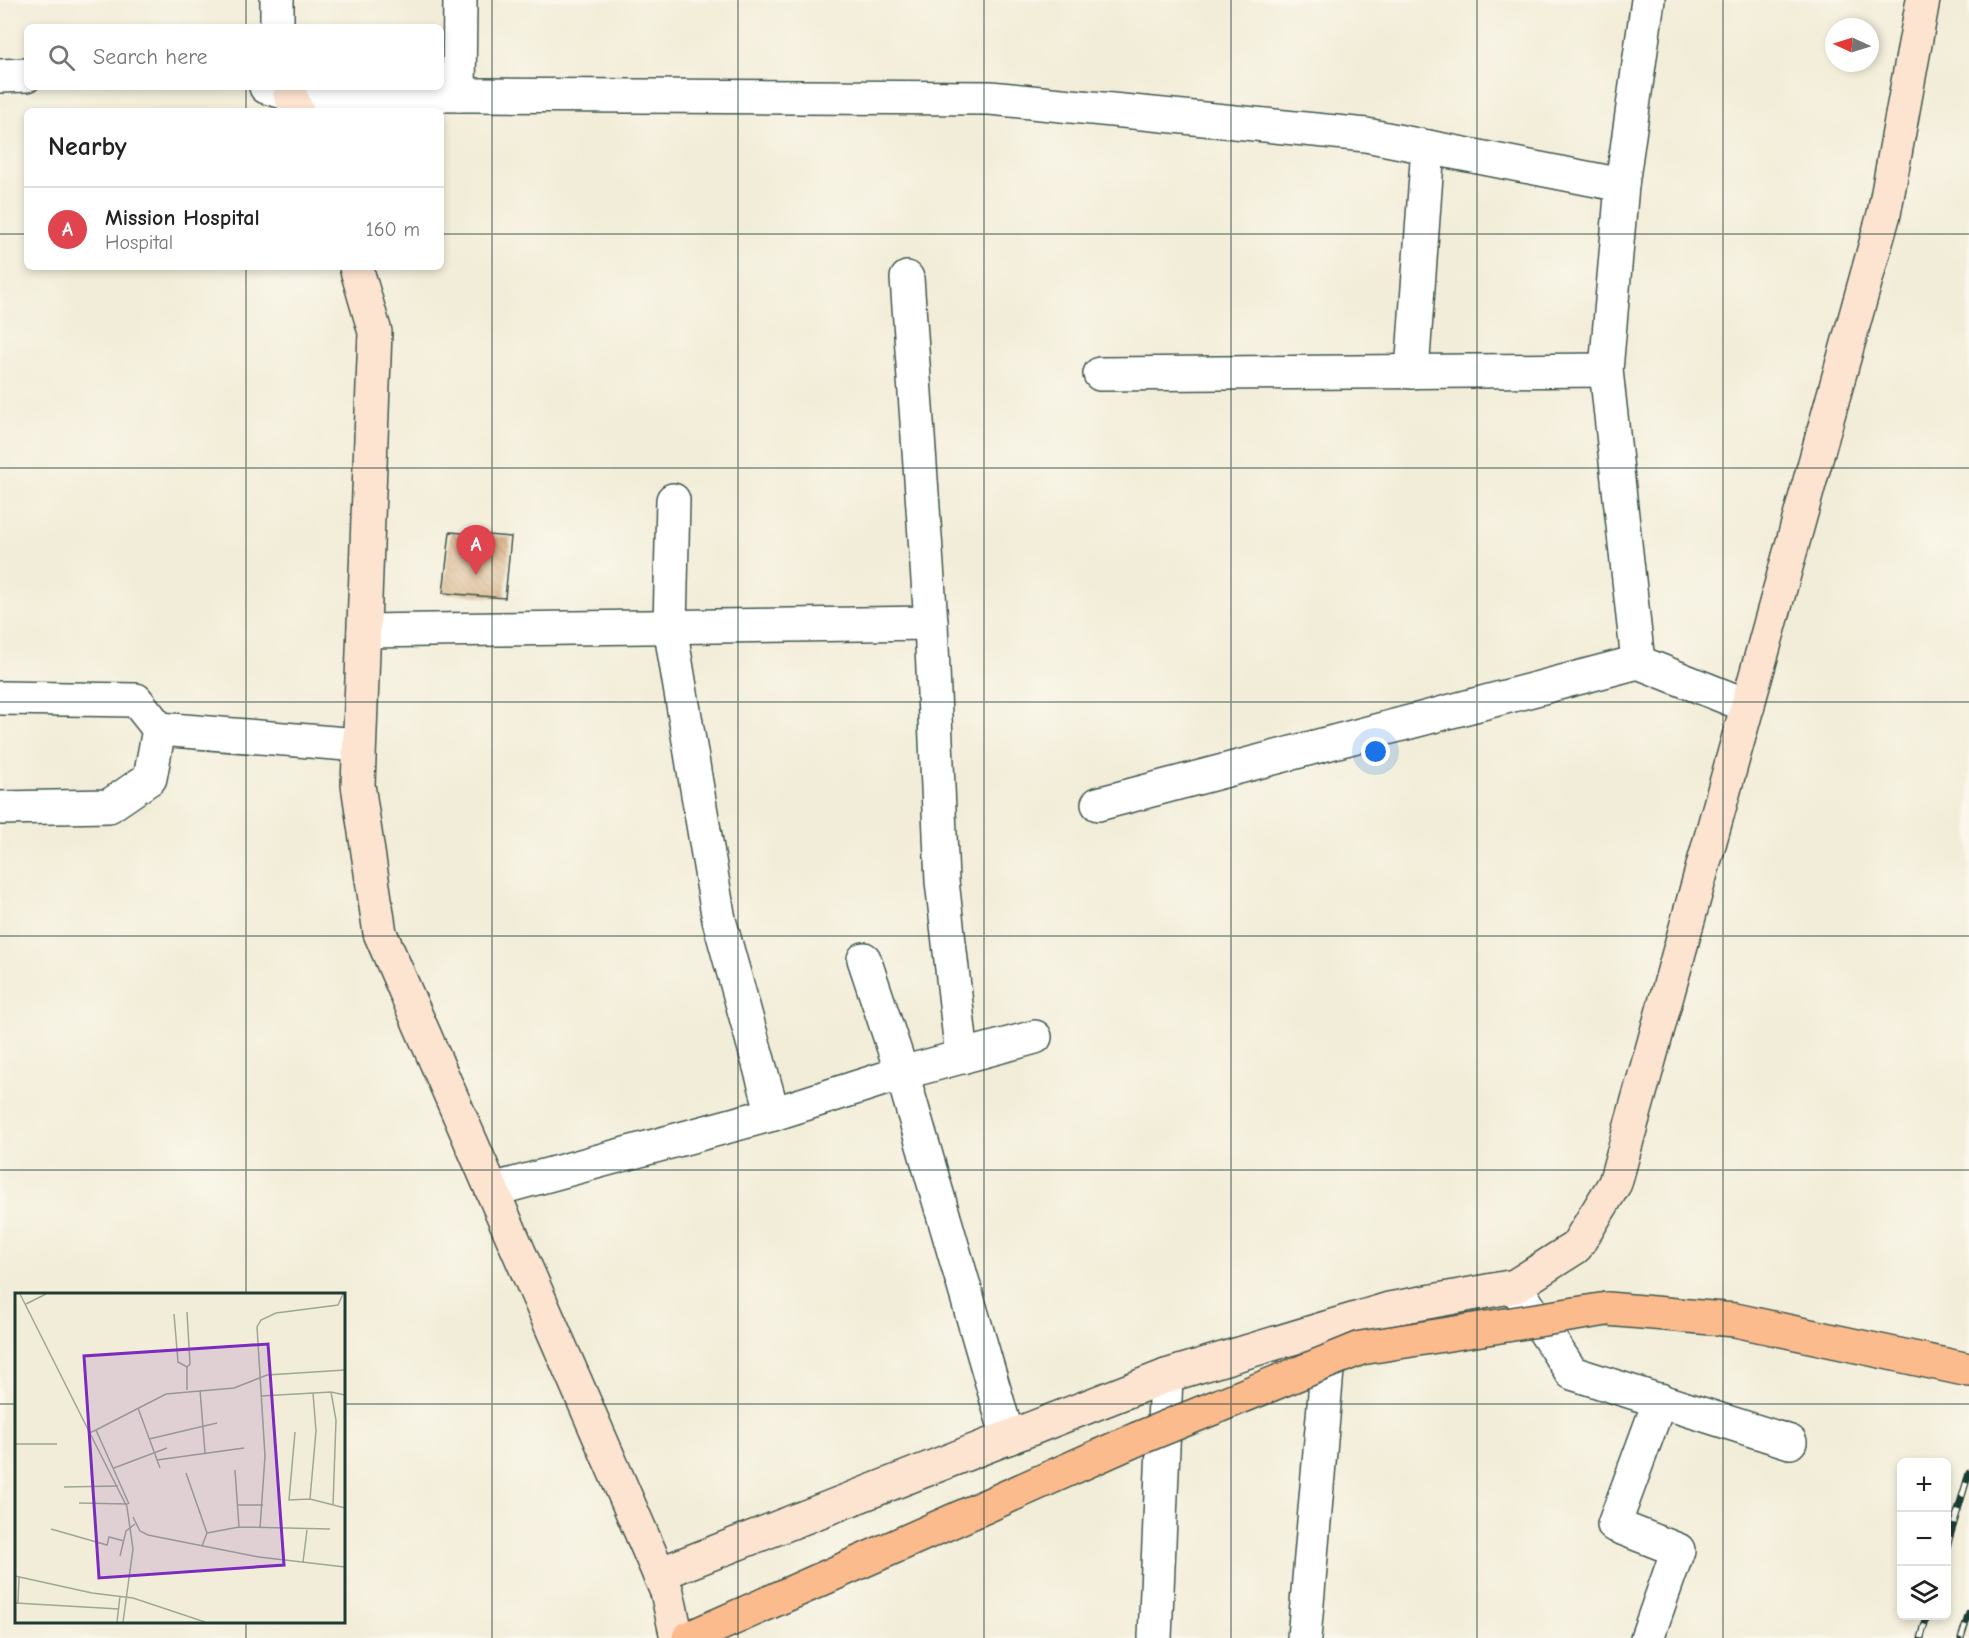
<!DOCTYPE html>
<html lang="en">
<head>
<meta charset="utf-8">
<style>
  :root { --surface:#fff; --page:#f6f6f6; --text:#222; --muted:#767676; --line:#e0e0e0; --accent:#111827 }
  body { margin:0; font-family:"Comic Neue",sans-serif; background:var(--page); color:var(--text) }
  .controls { position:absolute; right:18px; bottom:18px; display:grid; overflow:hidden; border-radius:9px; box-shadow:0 3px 9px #0003 }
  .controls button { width:54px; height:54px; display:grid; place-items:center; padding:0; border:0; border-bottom:2px solid var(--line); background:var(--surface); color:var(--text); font:30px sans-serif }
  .compass { position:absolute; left:1825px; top:18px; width:54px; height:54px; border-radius:50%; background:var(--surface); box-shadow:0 3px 9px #0003; rotate:274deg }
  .you { position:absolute; left:1376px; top:752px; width:21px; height:21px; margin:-15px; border:4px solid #fff; border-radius:50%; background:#1a73e8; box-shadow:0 0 0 9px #1a73e833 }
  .badge { display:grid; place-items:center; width:39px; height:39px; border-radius:50%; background:var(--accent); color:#fff; font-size:20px; font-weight:700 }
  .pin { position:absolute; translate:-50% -50px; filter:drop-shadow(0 2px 3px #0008) }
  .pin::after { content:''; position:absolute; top:32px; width:21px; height:18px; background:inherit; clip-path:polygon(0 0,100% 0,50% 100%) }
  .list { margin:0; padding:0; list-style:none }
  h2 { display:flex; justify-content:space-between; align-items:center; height:78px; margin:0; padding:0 24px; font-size:26px }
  h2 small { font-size:20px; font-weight:400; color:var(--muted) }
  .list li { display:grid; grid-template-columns:39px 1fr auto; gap:18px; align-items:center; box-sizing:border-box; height:84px; padding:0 24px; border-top:2px solid var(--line) }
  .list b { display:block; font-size:22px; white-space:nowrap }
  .list p { margin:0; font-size:20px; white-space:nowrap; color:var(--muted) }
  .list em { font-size:20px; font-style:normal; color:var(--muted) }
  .icon { flex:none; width:33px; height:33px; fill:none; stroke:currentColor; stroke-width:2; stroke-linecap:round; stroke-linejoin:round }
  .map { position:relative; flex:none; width:1969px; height:1638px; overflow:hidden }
  .search { position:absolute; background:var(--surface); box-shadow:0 3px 9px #0003; left:24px; top:24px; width:420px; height:66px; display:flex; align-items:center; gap:15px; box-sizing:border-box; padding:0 21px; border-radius:9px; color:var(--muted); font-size:22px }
  .panel { position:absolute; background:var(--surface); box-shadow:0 3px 9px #0003; left:24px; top:108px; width:420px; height:162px; border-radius:9px }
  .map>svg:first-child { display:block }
  .building { fill:url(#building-back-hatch) }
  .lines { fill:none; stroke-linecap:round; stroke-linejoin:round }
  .street-casing { stroke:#3f574d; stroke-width:36 }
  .secondary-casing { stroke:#3f574d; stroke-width:36 }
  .primary-casing { stroke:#3f574d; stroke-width:36 }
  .street { stroke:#fff; stroke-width:33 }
  .secondary { stroke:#fde4d1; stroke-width:33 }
  .primary { stroke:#fbbb8d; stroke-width:33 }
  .rail-casing { stroke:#1f3d34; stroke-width:7 }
  .rail { stroke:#fbf7ec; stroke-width:4.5; stroke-dasharray:14; stroke-linecap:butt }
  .primary-bridge-casing { stroke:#3f574d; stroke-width:36; stroke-linecap:butt }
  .primary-bridge { stroke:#fbbb8d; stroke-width:33 }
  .grid { fill:none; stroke:#1f3d34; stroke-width:1.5; stroke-opacity:0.55 }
  .inset-road { fill:none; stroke:#9ea796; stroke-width:1.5 }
  .view { fill:#7b2cbf; fill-opacity:0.15; stroke:#7b2cbf; stroke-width:3 }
  .inset-edge { fill:none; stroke:#1f3d34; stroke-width:3 }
</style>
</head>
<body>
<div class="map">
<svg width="1969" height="1638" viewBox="0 0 1969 1638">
  <defs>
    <pattern id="building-back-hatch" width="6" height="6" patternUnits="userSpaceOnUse" patternTransform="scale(1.5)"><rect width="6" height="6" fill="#ce9b65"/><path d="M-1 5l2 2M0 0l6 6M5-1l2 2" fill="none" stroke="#a78054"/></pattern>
  </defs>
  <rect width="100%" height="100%" fill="#fbf7ec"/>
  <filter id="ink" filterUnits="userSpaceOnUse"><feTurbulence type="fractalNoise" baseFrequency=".0167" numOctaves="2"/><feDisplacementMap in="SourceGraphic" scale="12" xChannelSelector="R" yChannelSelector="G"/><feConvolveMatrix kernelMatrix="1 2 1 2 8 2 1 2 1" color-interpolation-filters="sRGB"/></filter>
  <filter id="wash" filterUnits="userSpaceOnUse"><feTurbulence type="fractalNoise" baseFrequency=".008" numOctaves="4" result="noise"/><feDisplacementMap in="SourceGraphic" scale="24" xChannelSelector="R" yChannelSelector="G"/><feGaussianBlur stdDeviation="1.35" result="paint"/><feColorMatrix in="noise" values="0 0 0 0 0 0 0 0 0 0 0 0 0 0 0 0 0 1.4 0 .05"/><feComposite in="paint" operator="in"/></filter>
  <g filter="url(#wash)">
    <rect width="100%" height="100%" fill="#f2edd8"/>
    <g id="blocks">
      <polygon class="building" points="450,532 511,537 505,598 443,593"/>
    </g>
  </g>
  <g filter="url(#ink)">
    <use href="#blocks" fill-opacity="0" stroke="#3f574d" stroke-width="1.5"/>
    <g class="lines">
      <g class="street-casing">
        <g id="street">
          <polyline points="277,27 277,0"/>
          <polyline points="0,76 27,75"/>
          <polyline points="266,87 290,94 990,98 1366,135 1622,185"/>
          <polyline points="459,95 460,0"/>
          <polyline points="907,278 931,623 942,881 962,1057"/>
          <polyline points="1412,372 1428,147"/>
          <polyline points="1100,374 1606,370"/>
          <polyline points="673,500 670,627 719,920 773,1114"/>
          <polyline points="364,631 931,623"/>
          <polyline points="1638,662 1606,370 1622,185 1648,0"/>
          <polyline points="0,698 136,700 159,729 150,778 109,806 0,808"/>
          <polyline points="159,729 359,745"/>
          <polyline points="1098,804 1638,662 1748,706"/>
          <polyline points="864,959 902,1073 1008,1438"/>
          <polyline points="492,1190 773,1114 902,1073 1035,1037"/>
          <polyline points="1515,1286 1572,1373 1790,1442"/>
          <polyline points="1155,1638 1166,1376"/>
          <polyline points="1304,1638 1330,1335"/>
          <polyline points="1647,1638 1678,1550 1614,1525 1660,1400"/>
        </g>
      </g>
      <g class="secondary-casing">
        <g id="secondary">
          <polyline points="290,94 297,111"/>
          <polyline points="356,267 375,332 358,785 380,933 667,1592 677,1638"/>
          <polyline points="659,1574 1166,1376 1389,1309 1515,1286 1576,1247 1615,1183 1884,214 1923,0"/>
        </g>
      </g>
      <g class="primary-casing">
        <g id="primary">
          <polyline points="1607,1309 1735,1320 1969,1370"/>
          <polyline points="689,1638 1137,1439"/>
        </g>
      </g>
      <use href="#street" class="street"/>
      <use href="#secondary" class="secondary"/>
      <use href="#primary" class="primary"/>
      <g class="rail-casing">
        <g id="rail">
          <polyline points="1946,1550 1969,1473"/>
          <polyline points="1921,1638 1927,1616"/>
          <polyline points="1961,1638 1969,1613"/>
        </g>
      </g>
      <use href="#rail" class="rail"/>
      <g class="primary-bridge-casing">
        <polyline id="primary-bridge" points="1137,1439 1361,1348 1607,1309"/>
      </g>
      <use href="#primary-bridge" class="primary-bridge"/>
    </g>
  </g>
  <path class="grid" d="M 246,0 L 246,27M 492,0 L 492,1638M 738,0 L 738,1638M 984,0 L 984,1638M 1231,0 L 1231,1638M 1477,0 L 1477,1638M 1723,0 L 1723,1638M 246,87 L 246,111M 0,234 L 27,234M 441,234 L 1969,234M 246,267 L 246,1294M 0,468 L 1969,468M 0,702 L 1969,702M 0,936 L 1969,936M 0,1170 L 1969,1170M 0,1404 L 16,1404M 344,1404 L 1969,1404M 246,1622 L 246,1638"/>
  <g transform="translate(15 1293)">
    <rect width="330" height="330" fill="#f2edd8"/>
    <path class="inset-road" d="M 5,1 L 112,214 L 118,256 L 108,329M 11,11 L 31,1M 159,21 L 163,69 L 172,74 L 175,71 L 172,19M 172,97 L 172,74M 185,97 L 190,160M 316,99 L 321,127 L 318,212M 246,103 L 316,99 L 330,102M 123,115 L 145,175M 81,137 L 151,101 L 219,95 L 252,82 L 330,77M 280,139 L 274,207 L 295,206 L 330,215M 74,140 L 81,137 L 114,211M 134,146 L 202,130M 0,151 L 42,151M 142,167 L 229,155M 99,175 L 152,155M 220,177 L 224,234M 171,180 L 192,240 L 187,253M 49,194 L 103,193M 295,206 L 301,138 L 298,100M 64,210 L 113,211M 222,212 L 248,212M 118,224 L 125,238 L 133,242 L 244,264 L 330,274M 245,235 L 250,163 L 242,34 L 246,27 L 261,20 L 323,12 L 328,1M 36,236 L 92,252 L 94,244 L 109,248M 192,240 L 224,234 L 315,236M 105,263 L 111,238 L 120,231M 288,269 L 292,237M 0,283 L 77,300 L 118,305 L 190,329M 0,310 L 104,316M 3,310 L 4,284M 102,329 L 105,303"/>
    <path class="view" d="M 253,51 L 269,272 L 84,285 L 69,63 Z"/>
    <rect width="330" height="330" class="inset-edge"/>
  </g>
</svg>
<div class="controls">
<button>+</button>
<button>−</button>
<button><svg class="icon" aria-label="layers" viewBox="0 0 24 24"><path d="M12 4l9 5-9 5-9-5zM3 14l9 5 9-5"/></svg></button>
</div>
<svg class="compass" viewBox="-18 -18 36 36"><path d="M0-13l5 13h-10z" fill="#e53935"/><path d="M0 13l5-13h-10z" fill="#767676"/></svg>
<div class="you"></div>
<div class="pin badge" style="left:476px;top:575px;background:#e0444e">A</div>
<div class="search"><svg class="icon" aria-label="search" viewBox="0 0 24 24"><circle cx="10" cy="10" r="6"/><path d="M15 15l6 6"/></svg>Search here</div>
<section class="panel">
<h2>Nearby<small></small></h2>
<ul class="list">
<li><span class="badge" style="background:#e0444e">A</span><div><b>Mission Hospital</b><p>Hospital</p></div><em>160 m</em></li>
</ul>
</section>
</div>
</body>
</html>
